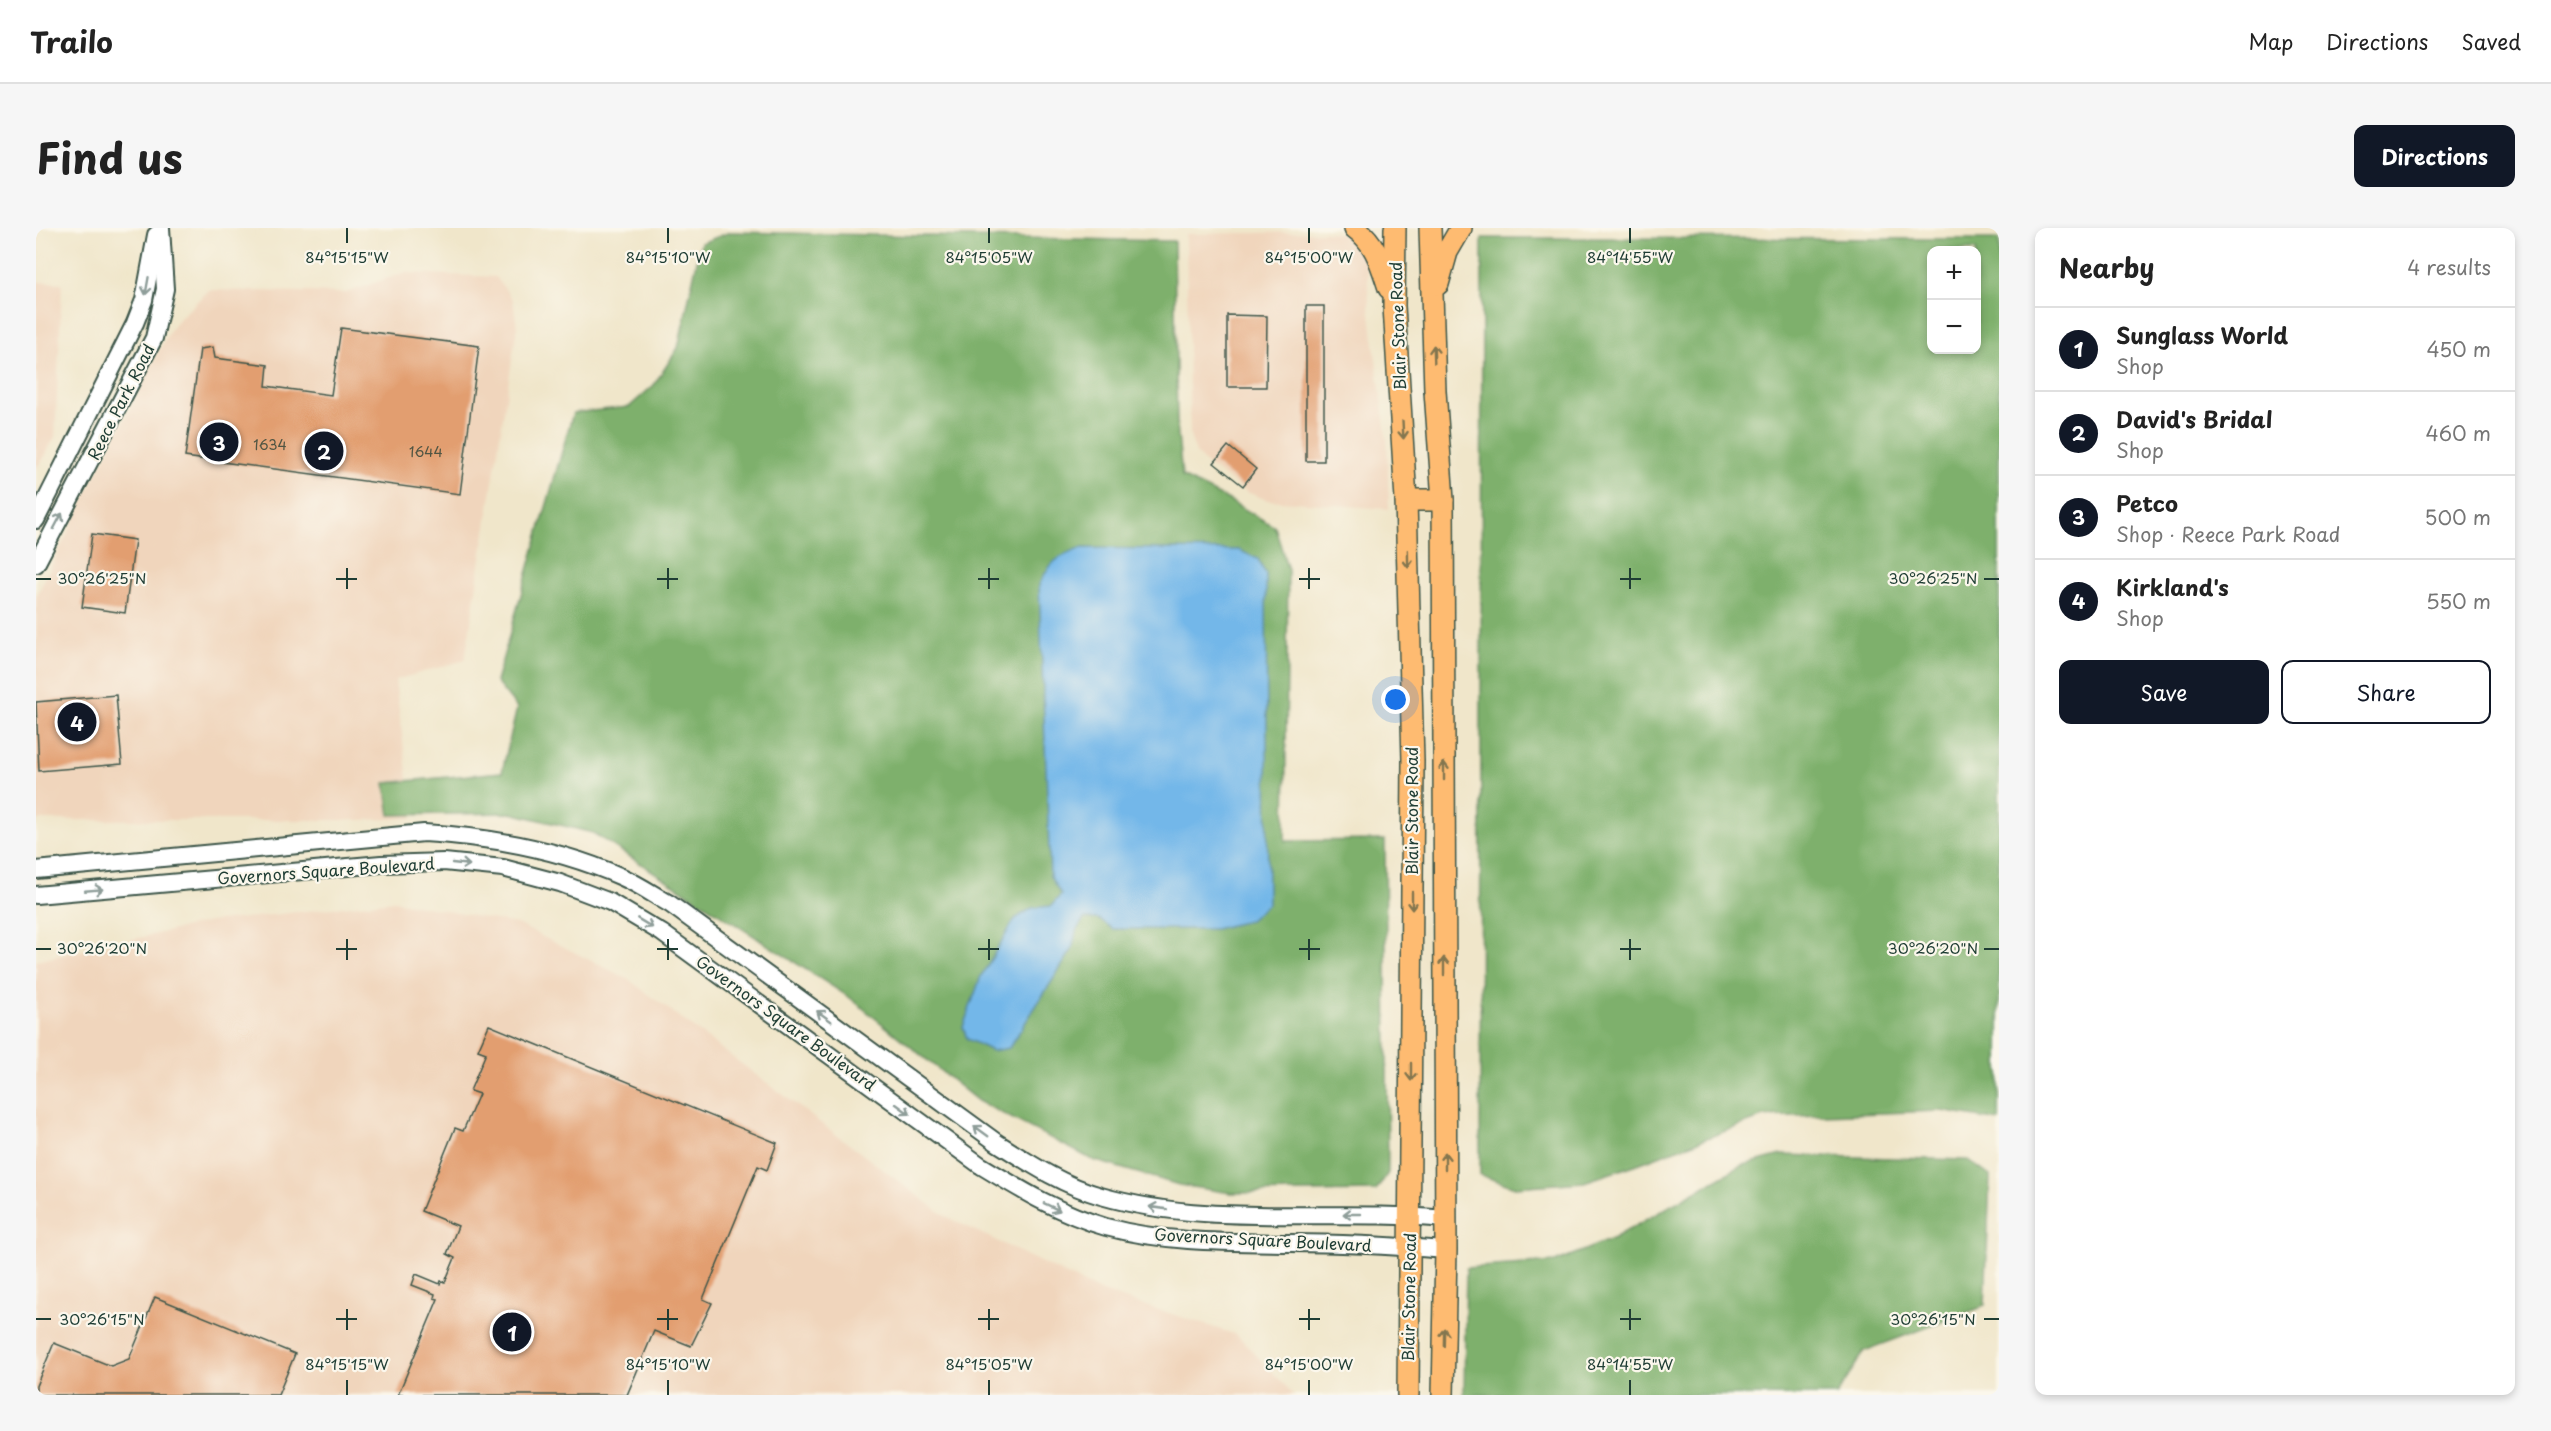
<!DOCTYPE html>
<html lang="en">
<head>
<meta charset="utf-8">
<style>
  :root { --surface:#fff; --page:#f6f6f6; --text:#222; --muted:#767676; --line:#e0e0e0; --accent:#111827 }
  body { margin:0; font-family:"Playpen Sans",sans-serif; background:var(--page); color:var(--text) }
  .controls { position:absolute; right:18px; top:18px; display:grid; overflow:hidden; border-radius:12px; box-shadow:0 3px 9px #0003 }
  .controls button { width:54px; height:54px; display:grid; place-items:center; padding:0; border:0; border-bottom:2px solid var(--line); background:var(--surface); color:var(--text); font:30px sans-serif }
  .you { position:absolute; left:1360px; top:472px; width:21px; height:21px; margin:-15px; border:4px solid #fff; border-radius:50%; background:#1a73e8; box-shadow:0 0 0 9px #1a73e833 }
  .badge { display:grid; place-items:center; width:39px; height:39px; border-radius:50%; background:var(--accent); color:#fff; font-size:20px; font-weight:700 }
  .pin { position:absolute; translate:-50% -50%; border:3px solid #fff; box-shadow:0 2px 6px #0006 }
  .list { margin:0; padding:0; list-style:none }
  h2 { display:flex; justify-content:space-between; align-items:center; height:78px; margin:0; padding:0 24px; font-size:26px }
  h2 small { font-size:20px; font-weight:400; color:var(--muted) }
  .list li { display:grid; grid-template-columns:39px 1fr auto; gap:18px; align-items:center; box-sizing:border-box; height:84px; padding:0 24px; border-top:2px solid var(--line) }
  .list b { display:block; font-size:22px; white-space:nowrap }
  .list p { margin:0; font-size:20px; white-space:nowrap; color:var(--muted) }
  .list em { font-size:20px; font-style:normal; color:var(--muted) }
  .actions { display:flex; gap:12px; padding:18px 24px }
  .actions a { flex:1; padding:14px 0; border:2px solid var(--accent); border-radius:12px; text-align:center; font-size:21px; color:var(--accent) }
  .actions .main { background:var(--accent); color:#fff }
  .map { position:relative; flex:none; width:1963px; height:1167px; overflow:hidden; border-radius:12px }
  header { display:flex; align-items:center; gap:36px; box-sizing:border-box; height:84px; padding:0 30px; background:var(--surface); border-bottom:2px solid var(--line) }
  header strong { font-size:28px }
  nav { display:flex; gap:33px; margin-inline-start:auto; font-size:21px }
  .intro { display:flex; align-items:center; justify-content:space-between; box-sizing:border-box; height:144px; padding:0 36px }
  h1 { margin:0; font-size:42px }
  .button { padding:15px 27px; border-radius:12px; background:var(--accent); color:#fff; font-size:21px; font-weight:700 }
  main { display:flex; gap:36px; padding:0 36px }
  aside { flex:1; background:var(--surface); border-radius:12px; box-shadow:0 3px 9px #0003 }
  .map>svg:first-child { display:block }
  .built { fill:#f0d5bc }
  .forest { fill:#7eb06c; stroke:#4e7650; stroke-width:1.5; fill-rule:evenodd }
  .water { fill:#73b7e9; stroke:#497a8e; stroke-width:1.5 }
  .building { fill:#e29e70 }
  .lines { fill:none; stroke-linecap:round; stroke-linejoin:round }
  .minor-casing { stroke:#3e564a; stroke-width:20 }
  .major-casing { stroke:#3e564a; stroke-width:24 }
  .minor { stroke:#fff; stroke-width:16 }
  .major { stroke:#febb71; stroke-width:21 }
  .oneway { stroke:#8f9e9a }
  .oneway2 { stroke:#83764f }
  .ticks { fill:none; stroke:#1f3d34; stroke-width:2 }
  .labels { text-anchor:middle; stroke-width:4.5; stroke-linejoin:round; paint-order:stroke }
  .number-label { font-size:14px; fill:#505543 }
  .street-label { font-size:16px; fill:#1f3d34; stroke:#fbf7ec }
  .ticks-label { font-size:15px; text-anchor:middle; fill:#1f3d34; stroke:#fbf7ec; stroke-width:4.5; stroke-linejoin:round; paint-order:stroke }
</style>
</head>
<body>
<header>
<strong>Trailo</strong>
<nav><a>Map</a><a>Directions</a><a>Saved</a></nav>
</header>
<div class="intro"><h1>Find us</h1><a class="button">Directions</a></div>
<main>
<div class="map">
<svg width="1963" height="1167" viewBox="0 0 1963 1167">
  <rect width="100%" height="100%" fill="#fbf7ec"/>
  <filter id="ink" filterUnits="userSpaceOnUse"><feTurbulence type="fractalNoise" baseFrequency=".0167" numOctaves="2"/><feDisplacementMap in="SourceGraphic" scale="12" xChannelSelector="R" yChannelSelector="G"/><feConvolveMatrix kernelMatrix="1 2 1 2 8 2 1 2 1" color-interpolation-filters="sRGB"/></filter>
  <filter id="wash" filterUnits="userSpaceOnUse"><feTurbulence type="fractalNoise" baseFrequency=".008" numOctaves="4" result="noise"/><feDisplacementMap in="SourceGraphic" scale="24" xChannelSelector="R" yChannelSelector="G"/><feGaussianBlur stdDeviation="1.35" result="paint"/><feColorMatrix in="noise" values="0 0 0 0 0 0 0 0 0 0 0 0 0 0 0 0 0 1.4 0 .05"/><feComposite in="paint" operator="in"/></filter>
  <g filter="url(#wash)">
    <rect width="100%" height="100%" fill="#f0e6ca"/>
    <g class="built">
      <polygon points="1291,4 1306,6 1315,12 1323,18 1331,36 1333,79 1351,214 1353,281 1231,272 1211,264 1168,234 1160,225 1154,208 1150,6"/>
      <polygon points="367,45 460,49 477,72 481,100 429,432 359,452 377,590 323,592 0,592 0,369 50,267 129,111 140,94 173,62 310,65"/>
      <polygon points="0,54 26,55 19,209 0,242"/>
      <polygon points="358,673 481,696 592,751 909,988 1064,1063 1201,1107 1258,1167 0,1167 0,733 174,694"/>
    </g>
    <g class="forest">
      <polygon points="694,4 1138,13 1141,196 1146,249 1191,271 1239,299 1252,342 1249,613 1349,612 1352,945 1340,963 1195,965 1143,957 1057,932 942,873 813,769 557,605 475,585 354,587 349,555 466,544 481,480 460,454 537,185 593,179 618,157 642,120 665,15"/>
      <path d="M 1446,10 L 1963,11 L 1963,893 L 1906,883 L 1727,889 L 1599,937 L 1548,954 L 1479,959 L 1444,947 ZM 1896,22 L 1940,22 L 1940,122 L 1896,122 Z"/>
      <polygon points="1745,927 1932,932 1954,948 1949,1078 1828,1123 1801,1167 1428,1167 1430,1040 1519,1034 1578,1010 1704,938"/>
    </g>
    <path class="water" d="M 1046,320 L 1203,322 L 1222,331 L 1230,347 L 1232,676 L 1212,693 L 1179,701 L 1077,701 L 1062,691 L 1048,691 L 1040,703 L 1036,722 L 973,820 L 956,823 L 931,811 L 927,799 L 945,748 L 979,691 L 996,680 L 1015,678 L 1025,667 L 1014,648 L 1003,357 C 1015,332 1021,329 1046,320 Z"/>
    <g id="blocks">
      <g class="building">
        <rect x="1270" y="78" width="18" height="155"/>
        <polygon points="1191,87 1231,88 1230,159 1191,159"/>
        <polygon points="305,100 443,118 424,266 149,229 164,121 177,119 179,130 232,137 230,158 295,167"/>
        <polygon points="1192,218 1220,241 1207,258 1178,235"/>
        <polygon points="56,306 99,312 89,385 46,379"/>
        <polygon points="80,467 86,536 3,543 0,474"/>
        <polygon points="453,797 741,915 731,942 722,938 667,1071 676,1075 655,1118 618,1103 591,1167 362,1167 402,1071 398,1070 399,1066 376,1057 380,1046 404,1056 405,1053 409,1054 419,1030 411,1026 422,998 385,983 419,900 427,903 443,866 434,863 450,825 442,822"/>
        <polygon points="119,1069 259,1126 242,1167 0,1167 0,1158 18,1115 75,1138 93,1131"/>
      </g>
    </g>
  </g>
  <g filter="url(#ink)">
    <use href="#blocks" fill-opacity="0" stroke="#3e564a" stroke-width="1.5"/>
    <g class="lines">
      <g class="minor-casing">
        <g id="minor">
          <polyline points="0,292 99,95 108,72 120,7"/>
          <polyline points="0,336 118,110 129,61 125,0"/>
          <path d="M 0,642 L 388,605 C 456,609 523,621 586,649 C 602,656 618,667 634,676 L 960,914 C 993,935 1026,957 1065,968 C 1176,1000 1295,980 1409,991"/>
          <path d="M 0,667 L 345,636 L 408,634 L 467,640 L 524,655 L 574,674 L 626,705 L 944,937 C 985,962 1024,986 1070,999 C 1130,1015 1194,1014 1255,1015 C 1307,1015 1358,1018 1410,1022"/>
        </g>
      </g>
      <g class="major-casing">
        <g id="major">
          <path d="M 1319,0 C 1340,15 1345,36 1353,60"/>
          <polyline points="1359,0 1358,78 1370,272 1377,533 1372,1167"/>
          <polyline points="1394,0 1399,163 1407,272 1410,1022 1407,1167"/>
          <polyline points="1402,56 1411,24 1425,0"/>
          <polyline points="1370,272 1407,272"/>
        </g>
      </g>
      <use href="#minor" class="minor"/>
      <use href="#major" class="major"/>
    </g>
    <defs><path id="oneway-shaft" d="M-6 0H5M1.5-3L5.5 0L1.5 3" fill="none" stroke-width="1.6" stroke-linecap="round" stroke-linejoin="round" transform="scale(1.5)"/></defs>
    <g class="oneway">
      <use href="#oneway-shaft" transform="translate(111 58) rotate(100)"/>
      <use href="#oneway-shaft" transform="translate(22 293) rotate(-62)"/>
      <use href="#oneway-shaft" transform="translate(425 636) rotate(6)"/>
      <use href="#oneway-shaft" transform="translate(58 662) rotate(-5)"/>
      <use href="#oneway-shaft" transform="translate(609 695) rotate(31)"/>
      <use href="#oneway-shaft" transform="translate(788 788) rotate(-144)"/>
      <use href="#oneway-shaft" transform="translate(867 881) rotate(36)"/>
      <use href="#oneway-shaft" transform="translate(945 903) rotate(-144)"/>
      <use href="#oneway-shaft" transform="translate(1016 979) rotate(25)"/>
      <use href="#oneway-shaft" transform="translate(1122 980) rotate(-172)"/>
      <use href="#oneway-shaft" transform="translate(1316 986) rotate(180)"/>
    </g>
    <g class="oneway2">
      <use href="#oneway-shaft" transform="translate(1398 126) rotate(-92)"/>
      <use href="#oneway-shaft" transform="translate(1367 202) rotate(87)"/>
      <use href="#oneway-shaft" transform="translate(1372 331) rotate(89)"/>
      <use href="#oneway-shaft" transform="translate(1408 543) rotate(-90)"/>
      <use href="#oneway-shaft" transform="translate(1376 673) rotate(90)"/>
      <use href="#oneway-shaft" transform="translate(1408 738) rotate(-90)"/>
      <use href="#oneway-shaft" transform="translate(1375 844) rotate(90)"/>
      <use href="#oneway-shaft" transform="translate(1409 933) rotate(-90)"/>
      <use href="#oneway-shaft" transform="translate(1408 1109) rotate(-89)"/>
    </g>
  </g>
  <path class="ticks" d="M 311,0 L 311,15M 632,0 L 632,15M 953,0 L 953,15M 1273,0 L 1273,15M 1594,0 L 1594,15M 311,340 L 311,361M 632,340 L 632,361M 953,340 L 953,361M 1273,340 L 1273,361M 1594,340 L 1594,361M 0,351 L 15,351M 300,351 L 321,351M 621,351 L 642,351M 942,351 L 963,351M 1263,351 L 1284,351M 1584,351 L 1605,351M 1948,351 L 1963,351M 311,711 L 311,732M 632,711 L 632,732M 953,711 L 953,732M 1273,711 L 1273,732M 1594,711 L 1594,732M 0,721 L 15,721M 300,721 L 321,721M 621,721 L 642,721M 942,721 L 963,721M 1263,721 L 1284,721M 1584,721 L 1605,721M 1948,721 L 1963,721M 311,1081 L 311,1102M 632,1081 L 632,1102M 953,1081 L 953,1102M 1273,1081 L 1273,1102M 1594,1081 L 1594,1102M 0,1091 L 15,1091M 300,1091 L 321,1091M 621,1091 L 642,1091M 942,1091 L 963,1091M 1263,1091 L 1284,1091M 1584,1091 L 1605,1091M 1948,1091 L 1963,1091M 311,1152 L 311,1167M 632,1152 L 632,1167M 953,1152 L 953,1167M 1273,1152 L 1273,1167M 1594,1152 L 1594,1167"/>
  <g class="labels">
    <g class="number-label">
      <text x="234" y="222">1634</text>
      <text x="390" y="229">1644</text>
    </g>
    <g class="street-label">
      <text transform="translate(1362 98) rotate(-92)" y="6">Blair Stone Road</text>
      <text transform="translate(85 174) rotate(-63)" y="6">Reece Park Road</text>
      <text transform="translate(1376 583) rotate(-90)" y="6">Blair Stone Road</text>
      <text transform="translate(290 643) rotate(-4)" y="6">Governors Square Boulevard</text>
      <text transform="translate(750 795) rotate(36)" y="6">Governors Square Boulevard</text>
      <text transform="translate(1227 1012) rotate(3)" y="6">Governors Square Boulevard</text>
      <text transform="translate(1373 1069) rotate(-89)" y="6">Blair Stone Road</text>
    </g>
  </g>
  <g class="ticks-label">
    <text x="311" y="35">84°15'15"W</text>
    <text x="632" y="35">84°15'10"W</text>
    <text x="953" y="35">84°15'05"W</text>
    <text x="1273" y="35">84°15'00"W</text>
    <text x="1594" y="35">84°14'55"W</text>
    <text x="66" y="356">30°26'25"N</text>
    <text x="1897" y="356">30°26'25"N</text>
    <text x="66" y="726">30°26'20"N</text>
    <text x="1897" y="726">30°26'20"N</text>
    <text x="66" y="1097">30°26'15"N</text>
    <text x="1897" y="1097">30°26'15"N</text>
    <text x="311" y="1142">84°15'15"W</text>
    <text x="632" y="1142">84°15'10"W</text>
    <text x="953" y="1142">84°15'05"W</text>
    <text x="1273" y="1142">84°15'00"W</text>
    <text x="1594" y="1142">84°14'55"W</text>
  </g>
</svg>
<div class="controls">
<button>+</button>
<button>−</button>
</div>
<div class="you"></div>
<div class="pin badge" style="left:476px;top:1104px">1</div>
<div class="pin badge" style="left:288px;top:223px">2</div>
<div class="pin badge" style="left:183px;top:214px">3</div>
<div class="pin badge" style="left:41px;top:494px">4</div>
</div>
<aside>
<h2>Nearby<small>4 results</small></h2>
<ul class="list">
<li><span class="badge">1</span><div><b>Sunglass World</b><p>Shop</p></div><em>450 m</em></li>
<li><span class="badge">2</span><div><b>David's Bridal</b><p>Shop</p></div><em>460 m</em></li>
<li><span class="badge">3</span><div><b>Petco</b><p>Shop · Reece Park Road</p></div><em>500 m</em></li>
<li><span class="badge">4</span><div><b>Kirkland's</b><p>Shop</p></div><em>550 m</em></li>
</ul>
<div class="actions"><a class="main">Save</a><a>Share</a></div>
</aside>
</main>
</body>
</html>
